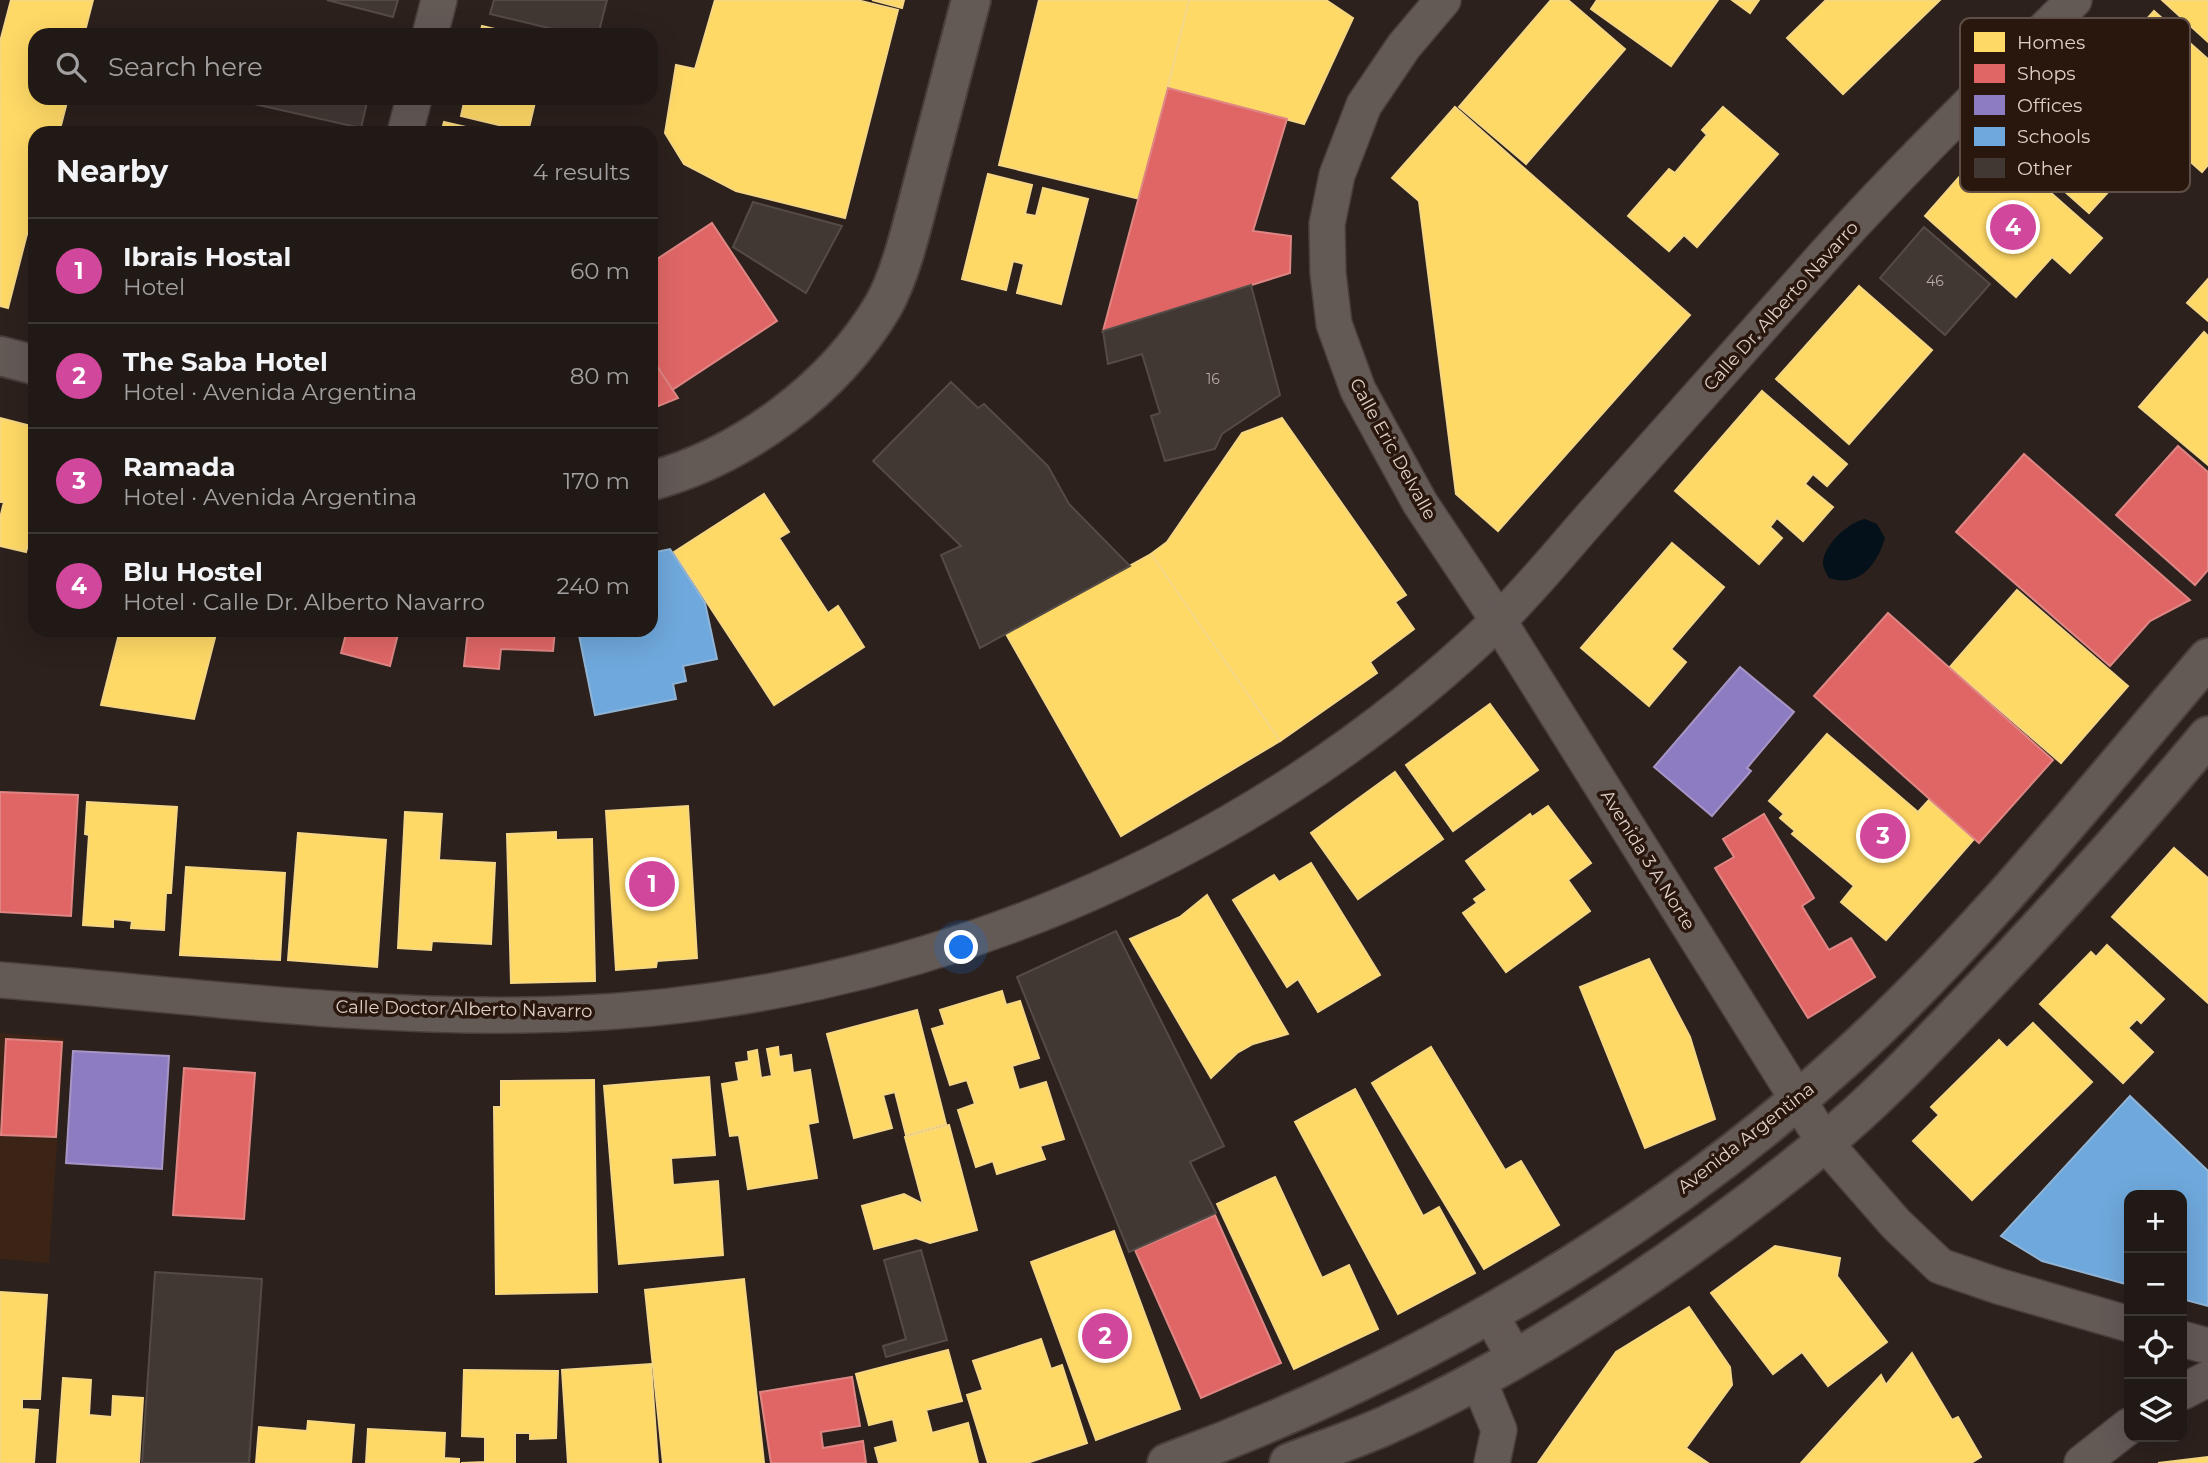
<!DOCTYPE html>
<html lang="en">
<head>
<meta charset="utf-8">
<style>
  :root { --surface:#211915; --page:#29221e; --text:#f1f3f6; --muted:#a2a0a0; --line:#3e3834; --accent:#0b8043 }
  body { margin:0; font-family:Montserrat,sans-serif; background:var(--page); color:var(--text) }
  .controls { position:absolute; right:21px; bottom:21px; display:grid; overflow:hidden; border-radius:14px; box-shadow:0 7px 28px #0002 }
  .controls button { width:63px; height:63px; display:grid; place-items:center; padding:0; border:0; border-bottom:2px solid var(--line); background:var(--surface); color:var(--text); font:35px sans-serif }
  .you { position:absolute; left:962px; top:948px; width:24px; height:24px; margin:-18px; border:5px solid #fff; border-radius:50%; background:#1a73e8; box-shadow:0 0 0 10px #1a73e833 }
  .badge { display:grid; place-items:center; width:46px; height:46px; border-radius:50%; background:var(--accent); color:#fff; font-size:23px; font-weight:700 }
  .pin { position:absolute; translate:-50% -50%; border:4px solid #fff; box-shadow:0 2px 7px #0006 }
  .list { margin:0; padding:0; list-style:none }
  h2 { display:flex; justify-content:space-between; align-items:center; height:91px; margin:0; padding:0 28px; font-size:30px }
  h2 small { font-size:23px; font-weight:400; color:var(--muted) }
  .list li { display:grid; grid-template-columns:46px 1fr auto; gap:21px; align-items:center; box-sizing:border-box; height:105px; padding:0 28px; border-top:2px solid var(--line) }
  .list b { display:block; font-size:26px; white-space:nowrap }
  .list p { margin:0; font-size:23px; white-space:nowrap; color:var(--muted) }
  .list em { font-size:23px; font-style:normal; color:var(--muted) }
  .icon { flex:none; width:38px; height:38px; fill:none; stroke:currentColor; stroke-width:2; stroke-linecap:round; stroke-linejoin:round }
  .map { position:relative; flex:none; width:2208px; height:1463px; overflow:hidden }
  .search { position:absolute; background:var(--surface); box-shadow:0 7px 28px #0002; left:28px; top:28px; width:630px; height:77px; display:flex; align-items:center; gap:18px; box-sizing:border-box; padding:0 24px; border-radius:21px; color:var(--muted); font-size:26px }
  .panel { position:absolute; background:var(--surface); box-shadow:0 7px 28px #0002; left:28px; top:126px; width:630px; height:511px; border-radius:21px }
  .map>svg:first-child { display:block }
  .built { fill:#3b2316 }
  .water { fill:#04111a }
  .homes { fill:#ffd966; stroke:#f5d684; stroke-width:2 }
  .shops { fill:#e06666; stroke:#df8684; stroke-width:2 }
  .offices { fill:#8e7cc3; stroke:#a695c5; stroke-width:2 }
  .schools { fill:#6fa8dc; stroke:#90b4d6; stroke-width:2 }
  .building { fill:#423833; stroke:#544b46; stroke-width:2 }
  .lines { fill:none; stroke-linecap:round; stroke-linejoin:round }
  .street-casing { stroke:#483e3a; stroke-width:38 }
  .secondary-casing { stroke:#483e3a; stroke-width:42 }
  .street { stroke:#635955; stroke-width:35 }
  .secondary { stroke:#635955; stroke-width:38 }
  .labels { text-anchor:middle; stroke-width:7; stroke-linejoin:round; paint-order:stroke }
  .number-label { font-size:14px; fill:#b7aaa4 }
  .street-label { font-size:18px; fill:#ded0c9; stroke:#29160c }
  .key { fill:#29160c; stroke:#5f4e45; stroke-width:2 }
  .key-label { font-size:19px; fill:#ded0c9 }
</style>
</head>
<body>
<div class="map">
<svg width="2208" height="1463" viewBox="0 0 2208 1463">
  <rect width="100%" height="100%" fill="#2c211c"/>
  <polygon class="built" points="0,1033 64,1038 49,1263 0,1259"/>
  <path class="water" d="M 1865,519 L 1877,524 L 1885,538 C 1877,565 1859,588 1829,578 C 1827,574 1823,568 1823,563 C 1823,545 1849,522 1865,519 Z"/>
  <g class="homes">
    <polygon points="11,0 93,0 84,35 35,35 35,98 68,98 59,133 35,133 35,223 32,235 27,234 8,308 0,306 0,42"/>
    <polygon points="715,0 857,0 898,10 845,218 736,191 684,164 665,133 676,65 695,69"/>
    <polygon points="872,0 904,0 902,8"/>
    <polygon points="1039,0 1189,0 1140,199 999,165"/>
    <polygon points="1189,0 1326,0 1353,18 1304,124 1168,88"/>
    <polygon points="1551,0 1568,0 1625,49 1526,164 1459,107"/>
    <polygon points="1597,0 1718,0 1671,66 1591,9"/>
    <polygon points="1732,0 1759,0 1750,13"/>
    <polygon points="1826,0 1940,0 1843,94 1787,38"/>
    <polygon points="2162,0 2208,0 2208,42"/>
    <polygon points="2154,11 2208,59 2208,165 2202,172 2095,77"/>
    <polygon points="482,26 521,35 480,35"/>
    <polygon points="2068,74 2134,133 2093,178 2109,191 2089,213 2008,141"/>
    <polygon points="465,98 536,98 528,132 461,116"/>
    <polygon points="1455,107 1690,315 1498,531 1456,494 1419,201 1392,178"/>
    <polygon points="1723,107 1778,154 1697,247 1684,235 1669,251 1628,216 1669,169 1675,173 1707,135 1702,130"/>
    <polygon points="444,122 492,133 441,133"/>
    <polygon points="2007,154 2102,238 2070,273 2052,257 2016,297 1925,216 1961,175 1975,188"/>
    <polygon points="988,174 1032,185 1025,214 1036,216 1043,188 1088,199 1061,304 1017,293 1024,264 1013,261 1006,290 962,279"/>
    <polygon points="2208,279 2208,321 2187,303"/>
    <polygon points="1859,286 1932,350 1849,444 1776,379"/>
    <polygon points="2204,332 2208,336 2208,465 2139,407"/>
    <polygon points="1762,391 1847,464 1827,486 1813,474 1805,484 1833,507 1803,541 1777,518 1770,527 1782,538 1759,564 1675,491"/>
    <polygon points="0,418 35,427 35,518 26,552 0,546 0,518 4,502 0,502"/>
    <polygon points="1282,418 1406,595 1395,602 1414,629 1370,662 1377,673 1280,741 1151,554 1167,542 1242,433"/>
    <polygon points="764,494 789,532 779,538 828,613 838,606 864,647 774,705 674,552"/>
    <polygon points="1672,543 1724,587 1671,649 1686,662 1649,706 1581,648"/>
    <polygon points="1151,554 1280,741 1121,836 1006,634"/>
    <polygon points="2017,590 2128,686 2061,763 1950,667"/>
    <polygon points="120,630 217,630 194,719 101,705"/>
    <polygon points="1490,704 1538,770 1453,831 1406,765"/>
    <polygon points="1827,734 1918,812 1929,800 1974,839 1886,940 1841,902 1854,886 1792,834 1795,831 1780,818 1784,814 1769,801"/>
    <polygon points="1395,772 1443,839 1358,899 1311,833"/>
    <polygon points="87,802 177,807 171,893 166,893 164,930 131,928 132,921 113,919 113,927 83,925 89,835 85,834"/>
    <polygon points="688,806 697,958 657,961 656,967 616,970 606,811"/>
    <polygon points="1548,806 1591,863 1568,880 1590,911 1506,972 1463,913 1477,903 1474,899 1487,890 1466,861 1530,814 1532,817"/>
    <polygon points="405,812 442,814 439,860 495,863 491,944 432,941 431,950 398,948"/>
    <polygon points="556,832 556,840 592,839 595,981 511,983 507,834"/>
    <polygon points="298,833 386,840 377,967 288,960"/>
    <polygon points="2174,848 2208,878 2208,1003 2112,917"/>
    <polygon points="1311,863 1380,975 1318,1012 1298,979 1287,987 1233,900 1274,875 1279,882"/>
    <polygon points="186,867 285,873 280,960 180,955"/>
    <polygon points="1207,895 1288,1034 1253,1044 1237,1053 1211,1078 1130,939 1180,917"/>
    <polygon points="2107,945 2164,999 2141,1023 2137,1019 2128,1028 2153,1052 2123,1083 2040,1004 2091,952 2096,957"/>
    <polygon points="1649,959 1690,1037 1715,1119 1645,1148 1580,987"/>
    <polygon points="1002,991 1006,1005 1020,1001 1039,1058 1012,1066 1019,1090 1046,1082 1064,1139 1040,1146 1045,1159 997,1174 993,1161 976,1167 958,1110 975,1104 967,1080 950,1085 932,1029 945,1025 940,1010"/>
    <polygon points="917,1010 946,1124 906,1135 895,1092 883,1095 892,1128 854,1138 827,1034"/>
    <polygon points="2033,1023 2092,1082 1972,1200 1913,1141 1939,1115 1931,1107 1999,1040 2007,1048"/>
    <polygon points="778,1047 779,1057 791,1055 793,1073 810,1070 818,1122 808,1124 817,1178 748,1189 739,1135 730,1136 722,1084 739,1081 736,1063 749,1061 748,1052 757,1050 761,1078 772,1076 767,1049"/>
    <polygon points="1431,1047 1505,1170 1521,1161 1559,1225 1484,1269 1372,1083"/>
    <polygon points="709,1077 715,1155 671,1158 673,1185 718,1181 723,1255 619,1264 604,1086"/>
    <polygon points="594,1080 597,1292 496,1294 494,1107 501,1107 501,1081"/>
    <polygon points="1355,1089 1423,1216 1439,1207 1475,1273 1398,1314 1295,1122"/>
    <polygon points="949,1125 977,1230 930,1243 916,1238 874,1249 862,1206 904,1194 923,1204 905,1137"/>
    <polygon points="1275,1177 1322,1278 1349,1265 1378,1329 1294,1369 1217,1204"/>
    <polygon points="1114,1231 1180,1409 1096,1440 1031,1262"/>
    <polygon points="1775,1246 1840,1258 1837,1276 1887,1342 1828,1386 1802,1352 1773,1374 1711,1293"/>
    <polygon points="744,1279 764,1463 663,1463 645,1290"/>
    <polygon points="0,1292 47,1295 40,1399 22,1399 22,1409 38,1410 34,1463 0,1463"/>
    <polygon points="1689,1307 1730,1367 1732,1385 1686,1448 1708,1463 1538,1463 1616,1352"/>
    <polygon points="1041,1339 1051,1369 1062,1365 1087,1443 1027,1463 988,1463 967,1395 983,1390 973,1361"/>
    <polygon points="948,1350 962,1401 926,1410 932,1433 968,1423 978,1463 879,1463 875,1448 898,1442 893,1419 869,1425 856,1374"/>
    <polygon points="1912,1353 1952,1420 1958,1417 1981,1457 1971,1463 1801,1463 1881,1375 1886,1385"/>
    <polygon points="651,1364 658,1463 568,1463 562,1370"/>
    <polygon points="464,1370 558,1371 556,1438 530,1439 530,1433 515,1433 515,1463 461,1463 485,1462 485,1437 462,1436"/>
    <polygon points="63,1378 91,1380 89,1415 112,1417 113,1396 143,1398 139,1463 57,1463"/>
    <polygon points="308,1421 354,1425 351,1463 256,1463 259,1427 307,1431"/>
    <polygon points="368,1429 445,1433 444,1458 459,1459 459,1463 366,1463"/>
    <polygon points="2208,1457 2208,1463 2158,1463"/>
  </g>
  <g class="shops">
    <polygon points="1168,88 1287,119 1253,231 1291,236 1290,273 1103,331"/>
    <polygon points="712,223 777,321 672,390 651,357 651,263"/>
    <polygon points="651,357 678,398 651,409"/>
    <polygon points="2178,446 2208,472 2208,570 2195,585 2116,515"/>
    <polygon points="2024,454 2190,600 2150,621 2110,666 1956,532"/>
    <polygon points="1888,613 2053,760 1979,843 1814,696"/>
    <polygon points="347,630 399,630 390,666 341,653"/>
    <polygon points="468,630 555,630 553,651 501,649 499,669 464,666"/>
    <polygon points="0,792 78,795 71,916 0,912"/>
    <polygon points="1764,814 1814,898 1802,906 1829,950 1851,938 1875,977 1808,1018 1715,868 1734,857 1723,839"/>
    <polygon points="6,1039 62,1042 56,1137 1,1135"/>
    <polygon points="184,1068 255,1073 244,1219 173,1215"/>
    <polygon points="1215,1215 1281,1363 1201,1398 1135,1250"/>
    <polygon points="852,1377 860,1426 821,1432 823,1448 863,1441 866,1463 771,1463 760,1392"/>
  </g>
  <g class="offices">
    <polygon points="1740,667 1794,712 1747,768 1751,771 1712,816 1654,767"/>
    <polygon points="73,1051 169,1056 162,1169 66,1163"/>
  </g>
  <g class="schools">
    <polygon points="670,549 705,603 717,659 683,666 686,681 673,684 676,699 595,715 578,630 651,630 651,553"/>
    <polygon points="2130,1096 2208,1171 2208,1306 2182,1299 2182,1195 2129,1195 2129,1285 2042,1261 2001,1236"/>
  </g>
  <g class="building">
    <polygon points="327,0 398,0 393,17"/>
    <polygon points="494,0 607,0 598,35 578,35 490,14"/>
    <polygon points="255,98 368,98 361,128 254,104"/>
    <polygon points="753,202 842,226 806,293 733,247"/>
    <polygon points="1924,227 1990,284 1945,335 1880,278"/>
    <polygon points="1251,285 1280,395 1222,434 1215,449 1165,461 1151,416 1160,413 1142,354 1108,364 1103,331"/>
    <polygon points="951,382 978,408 984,404 1048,466 1069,504 1130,566 980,648 941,555 961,546 873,461"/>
    <polygon points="1116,931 1224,1146 1190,1162 1216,1213 1129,1252 1017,977"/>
    <polygon points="921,1250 947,1340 886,1357 883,1346 906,1339 884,1260"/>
    <polygon points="155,1272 262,1279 249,1463 142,1463"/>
  </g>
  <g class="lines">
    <g class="street-casing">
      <g id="street">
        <polyline points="1443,0 1404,46 1364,105 1337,175 1327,224 1328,273 1334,324 1358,390 1420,503 1498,620 1825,1143 1896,1224 1940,1266 1998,1286 2129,1324"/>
        <polyline points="430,35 439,0"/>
        <polyline points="405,133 414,98"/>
        <path d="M 0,980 C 187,995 377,1021 565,1014 C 907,1002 1250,861 1497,622 C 1532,588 1563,549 1595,513 C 1672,427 1748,341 1825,255 C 1904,167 1990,84 2074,0"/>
        <polyline points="1490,1314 1515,1358"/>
        <polyline points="2182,1339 2208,1346"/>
        <polyline points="1478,1379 1499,1430 1492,1463"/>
        <polyline points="2182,1392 2208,1379"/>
        <polyline points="2082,1463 2129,1426"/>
      </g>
    </g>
    <g class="secondary-casing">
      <g id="secondary">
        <polyline points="0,356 35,365"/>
        <path d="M 651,481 C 743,456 834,389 883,306 C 902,273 914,217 924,180 C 940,120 955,60 971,0"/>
        <path d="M 1167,1463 C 1416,1371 1651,1235 1848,1056 C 1980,936 2092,793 2208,658"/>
        <path d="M 1289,1463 C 1322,1450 1356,1439 1389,1424 C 1539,1356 1697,1248 1824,1143 C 1878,1099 1925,1048 1973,998 C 2054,913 2133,826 2208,736"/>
      </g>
    </g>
    <use href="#street" class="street"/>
    <use href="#secondary" class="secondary"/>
  </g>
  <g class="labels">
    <g class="number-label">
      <text x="1935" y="286">46</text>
      <text x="1213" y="384">16</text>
    </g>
    <g class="street-label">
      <text transform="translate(1781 306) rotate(-48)" y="6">Calle Dr. Alberto Navarro</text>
      <text transform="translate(1393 449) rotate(61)" y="6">Calle Eric Delvalle</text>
      <text transform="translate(1648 860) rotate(58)" y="6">Avenida 3 A Norte</text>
      <text transform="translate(464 1009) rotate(1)" y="6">Calle Doctor Alberto Navarro</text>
      <text transform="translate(1746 1138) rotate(-38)" y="6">Avenida Argentina</text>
    </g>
  </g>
  <rect x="1960" y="18" width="230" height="174" rx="10" class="key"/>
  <rect x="1974" y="32" width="31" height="20" fill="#ffd966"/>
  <rect x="1974" y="64" width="31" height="19" fill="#e06666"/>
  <rect x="1974" y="95" width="31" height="20" fill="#8e7cc3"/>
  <rect x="1974" y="127" width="31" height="19" fill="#6fa8dc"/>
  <rect x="1974" y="158" width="31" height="20" fill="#423833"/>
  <g class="key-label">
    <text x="2017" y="49">Homes</text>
    <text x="2017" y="80">Shops</text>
    <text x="2017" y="112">Offices</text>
    <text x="2017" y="143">Schools</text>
    <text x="2017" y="175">Other</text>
  </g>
</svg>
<div class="controls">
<button>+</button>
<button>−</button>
<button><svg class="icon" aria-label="locate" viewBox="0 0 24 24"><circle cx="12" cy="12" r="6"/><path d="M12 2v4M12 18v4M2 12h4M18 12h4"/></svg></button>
<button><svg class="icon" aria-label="layers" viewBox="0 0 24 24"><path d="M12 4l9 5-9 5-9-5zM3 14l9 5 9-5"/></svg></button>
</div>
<div class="you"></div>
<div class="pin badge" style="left:652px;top:884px;background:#d1479c">1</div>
<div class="pin badge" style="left:1105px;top:1336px;background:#d1479c">2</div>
<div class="pin badge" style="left:1883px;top:836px;background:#d1479c">3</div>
<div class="pin badge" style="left:2013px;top:227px;background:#d1479c">4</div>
<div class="search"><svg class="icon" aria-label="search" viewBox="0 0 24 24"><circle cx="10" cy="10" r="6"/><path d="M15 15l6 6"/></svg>Search here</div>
<section class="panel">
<h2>Nearby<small>4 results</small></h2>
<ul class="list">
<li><span class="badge" style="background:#d1479c">1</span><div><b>Ibrais Hostal</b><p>Hotel</p></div><em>60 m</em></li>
<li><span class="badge" style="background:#d1479c">2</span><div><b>The Saba Hotel</b><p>Hotel · Avenida Argentina</p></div><em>80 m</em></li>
<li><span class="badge" style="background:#d1479c">3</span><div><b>Ramada</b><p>Hotel · Avenida Argentina</p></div><em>170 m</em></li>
<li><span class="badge" style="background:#d1479c">4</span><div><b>Blu Hostel</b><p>Hotel · Calle Dr. Alberto Navarro</p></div><em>240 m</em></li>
</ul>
</section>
</div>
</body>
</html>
